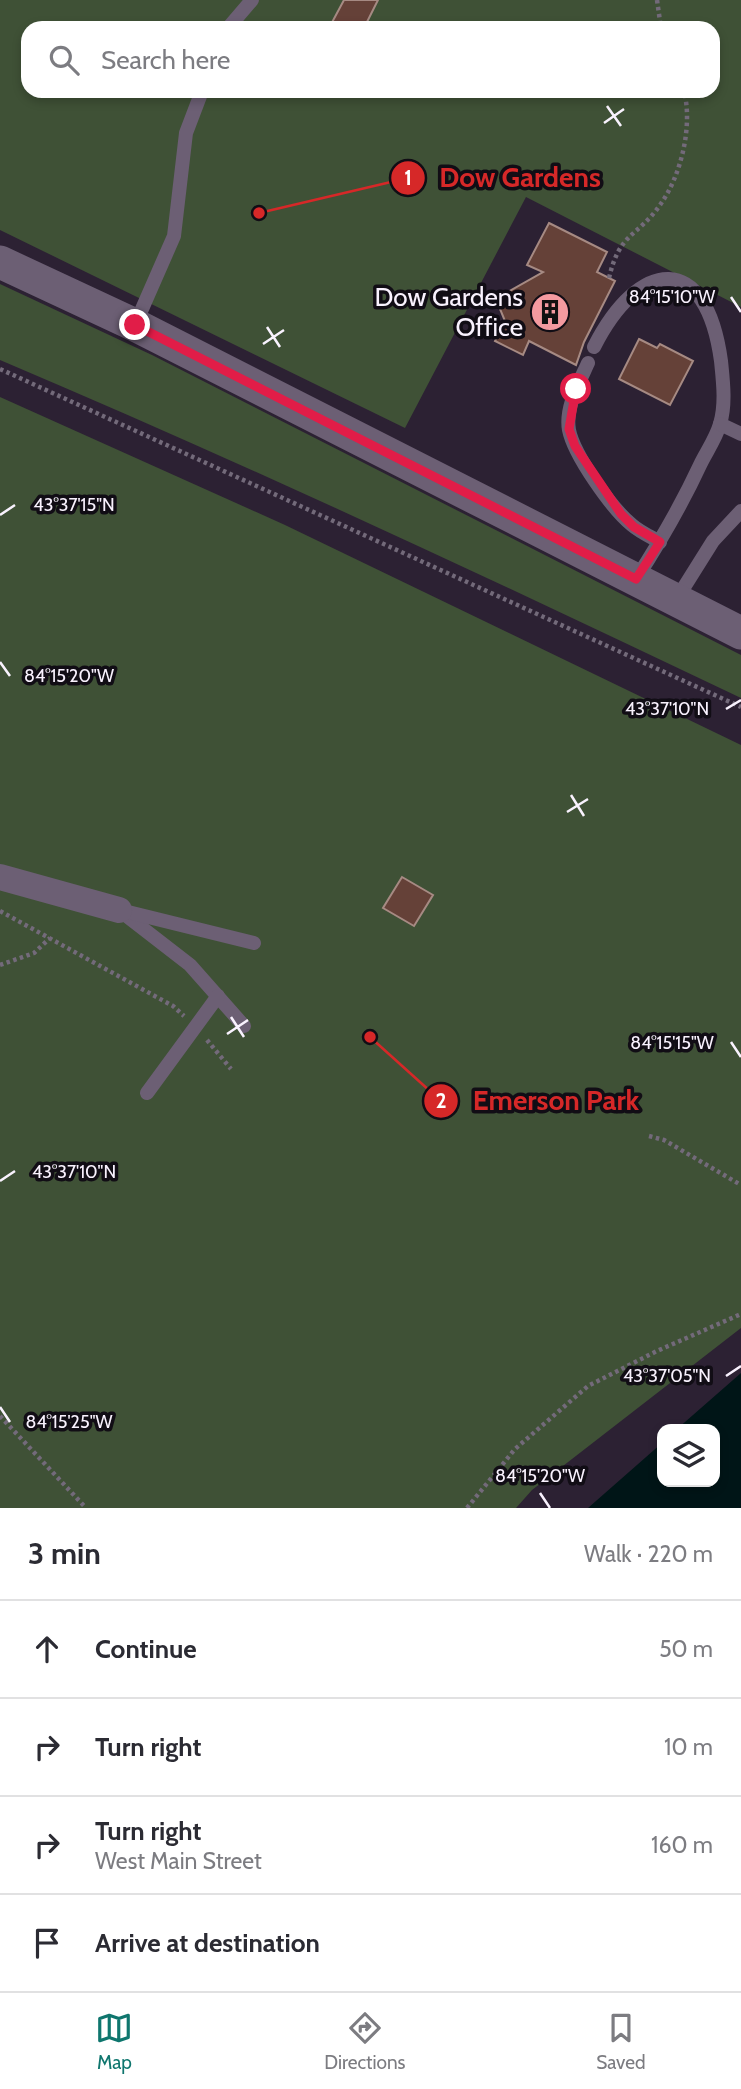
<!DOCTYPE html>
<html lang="en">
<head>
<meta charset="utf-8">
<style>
  :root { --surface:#fff; --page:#f7f7f7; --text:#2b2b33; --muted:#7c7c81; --line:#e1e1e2; --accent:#0f766e }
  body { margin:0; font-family:Cabin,sans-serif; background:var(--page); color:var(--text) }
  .controls { position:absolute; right:21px; bottom:21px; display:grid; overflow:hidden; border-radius:14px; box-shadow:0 4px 10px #0003 }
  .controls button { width:63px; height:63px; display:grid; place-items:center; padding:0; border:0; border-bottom:2px solid var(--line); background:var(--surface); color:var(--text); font:35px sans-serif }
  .stop { position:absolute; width:21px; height:21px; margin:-16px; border:5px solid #e11d48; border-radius:50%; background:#fff }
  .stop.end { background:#e11d48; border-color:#fff; box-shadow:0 2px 7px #0008 }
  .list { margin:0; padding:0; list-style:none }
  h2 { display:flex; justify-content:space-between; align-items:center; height:91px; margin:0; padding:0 28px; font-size:30px }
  h2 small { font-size:23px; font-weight:400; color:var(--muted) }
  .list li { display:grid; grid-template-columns:46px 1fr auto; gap:21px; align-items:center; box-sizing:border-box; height:98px; padding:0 28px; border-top:2px solid var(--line) }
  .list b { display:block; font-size:26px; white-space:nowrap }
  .list p { margin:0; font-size:23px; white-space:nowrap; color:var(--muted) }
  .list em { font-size:23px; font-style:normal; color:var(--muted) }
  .icon { flex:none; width:38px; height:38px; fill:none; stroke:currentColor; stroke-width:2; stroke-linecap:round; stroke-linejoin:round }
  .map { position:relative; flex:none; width:741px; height:1508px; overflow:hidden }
  .search { position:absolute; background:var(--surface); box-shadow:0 4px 10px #0003; left:21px; right:21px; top:21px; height:77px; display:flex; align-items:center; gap:18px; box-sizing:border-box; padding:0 24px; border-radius:21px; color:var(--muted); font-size:26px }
  .sheet { height:483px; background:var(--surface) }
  nav { display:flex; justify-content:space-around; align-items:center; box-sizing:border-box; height:98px; border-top:2px solid var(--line); background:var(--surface); font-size:19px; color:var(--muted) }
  nav a { display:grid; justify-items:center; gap:4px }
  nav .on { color:var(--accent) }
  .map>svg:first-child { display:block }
  .green { fill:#3f5136; fill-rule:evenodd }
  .water { fill:#001517 }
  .building { fill:#654138; stroke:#a68a83; stroke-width:2 }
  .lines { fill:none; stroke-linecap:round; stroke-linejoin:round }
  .path { stroke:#736a7a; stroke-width:4.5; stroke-dasharray:3.5 3.5; stroke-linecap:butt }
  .service { stroke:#6c5f74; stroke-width:14 }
  .minor { stroke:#6c5f74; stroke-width:26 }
  .tertiary { stroke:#6c5f74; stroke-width:33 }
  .route { stroke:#e11d48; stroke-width:9 }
  .ticks { fill:none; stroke:#f9f2fe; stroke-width:2.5 }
  .labels { text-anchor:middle; stroke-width:7; stroke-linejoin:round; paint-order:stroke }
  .poi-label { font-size:26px; fill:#f9f2fe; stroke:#110d15; text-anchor:end }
  .ticks-label { font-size:18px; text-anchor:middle; fill:#f9f2fe; stroke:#110d15; stroke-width:7; stroke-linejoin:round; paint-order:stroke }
  .leader { fill:none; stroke:#d62828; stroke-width:2.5 }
  .callout-dot { fill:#d62828; stroke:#110d15; stroke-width:2.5 }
  .mark-label { font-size:21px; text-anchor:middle; font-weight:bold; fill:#fff }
  .callout-label { font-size:28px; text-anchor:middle; font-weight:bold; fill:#d62828; stroke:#110d15; stroke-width:7; stroke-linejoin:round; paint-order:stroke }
</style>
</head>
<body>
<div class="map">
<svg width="741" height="1508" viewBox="0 0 741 1508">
  <rect width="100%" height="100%" fill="#2c2133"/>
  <g class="green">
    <path d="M 0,0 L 741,0 L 741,307 L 526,197 L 405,428 L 0,230 ZM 28,28 L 713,28 L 713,91 L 28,91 Z"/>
    <path d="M 0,284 L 152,355 L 741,655 L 741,698 C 496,581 250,466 0,360 Z"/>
    <polygon points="0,397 285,525 741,745 741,1328 532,1490 516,1508 0,1508"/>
  </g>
  <polygon class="water" points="741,1373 741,1508 588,1508 662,1443 662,1482 715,1482 715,1429 677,1429"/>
  <g class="building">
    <polygon points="344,0 378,0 364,28 329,28"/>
    <polygon points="549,223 607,252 597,272 615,281 584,342 576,365 529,341 523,355 495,341 505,321 500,309 506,293 543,272 527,265"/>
    <polygon points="639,339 657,348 660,344 693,361 670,405 619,379"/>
    <polygon points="402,877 433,895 414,926 383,908"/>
  </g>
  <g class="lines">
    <g class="path">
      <polyline points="657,0 661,28"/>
      <path d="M 609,278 C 620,231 637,238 660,205 C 681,176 693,126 684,91"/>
      <polyline points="0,369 741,707"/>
      <polyline points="0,911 173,1006 184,1016"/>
      <polyline points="0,965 34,953 50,938"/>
      <polyline points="207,1040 231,1069"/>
      <polyline points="649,1136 664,1140 741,1185"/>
      <polyline points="0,1416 86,1508"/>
      <polyline points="467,1508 515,1449 588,1386 657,1351 741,1314"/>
    </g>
    <g class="service">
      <polyline points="228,28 252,0"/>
      <polyline points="135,325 174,236 186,133 202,91"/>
      <path d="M 594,347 C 639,258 706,250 721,361 C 723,381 726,404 720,424 C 716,438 707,451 701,463 C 682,504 660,542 636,579"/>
      <path d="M 588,363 C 579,383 565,408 569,430 C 574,455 612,509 632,525 C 640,532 651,537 660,542"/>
      <polyline points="720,424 741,434"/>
      <polyline points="676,600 713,541 741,511"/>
      <polyline points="119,910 190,965 244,1026"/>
      <polyline points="124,911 254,943"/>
      <polyline points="147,1093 218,996"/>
    </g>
    <polyline class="minor" points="0,877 119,910"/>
    <polyline class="tertiary" points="0,262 135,325 741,633"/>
  </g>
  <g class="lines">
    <polyline class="route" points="135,325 636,579 660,542 634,527 621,514 575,446 569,429 576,389"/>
  </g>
  <path class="ticks" d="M 607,106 L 621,126M 604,123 L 624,109M 731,297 L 741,312M 267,327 L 280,347M 263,344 L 284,330M 0,515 L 15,505M 0,662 L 10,676M 726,709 L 741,700M 571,795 L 584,816M 567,812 L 588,799M 231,1017 L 244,1037M 227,1034 L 248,1020M 731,1042 L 741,1057M 0,1181 L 15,1171M 726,1376 L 741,1366M 0,1407 L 10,1422M 540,1493 L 550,1508"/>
  <defs>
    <g id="building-disc" transform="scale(2.0125)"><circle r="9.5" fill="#f49aa0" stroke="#110d15"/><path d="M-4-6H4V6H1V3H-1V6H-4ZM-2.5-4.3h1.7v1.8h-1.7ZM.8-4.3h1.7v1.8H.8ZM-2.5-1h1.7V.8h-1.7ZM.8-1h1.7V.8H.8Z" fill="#111"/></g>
  </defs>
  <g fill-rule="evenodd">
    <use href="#building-disc" x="550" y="312"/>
  </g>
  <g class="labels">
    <g class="poi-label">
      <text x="523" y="306">Dow Gardens<tspan x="523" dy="30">Office</tspan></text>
    </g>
  </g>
  <g class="ticks-label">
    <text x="672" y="303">84°15'10"W</text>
    <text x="74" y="511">43°37'15"N</text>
    <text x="69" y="682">84°15'20"W</text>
    <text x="667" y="715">43°37'10"N</text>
    <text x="672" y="1049">84°15'15"W</text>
    <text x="74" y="1178">43°37'10"N</text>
    <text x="667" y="1382">43°37'05"N</text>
    <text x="69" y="1428">84°15'25"W</text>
    <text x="540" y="1482">84°15'20"W</text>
  </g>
  <path class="leader" d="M259 213L408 178M370 1037L441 1101"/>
  <g class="callout-dot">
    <circle cx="259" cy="213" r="7"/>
    <circle cx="370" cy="1037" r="7"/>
    <circle cx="408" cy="178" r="18"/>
    <circle cx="441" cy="1101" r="18"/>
  </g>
  <g class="mark-label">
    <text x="408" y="185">1</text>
    <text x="441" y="1108">2</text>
  </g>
  <g class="callout-label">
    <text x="520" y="187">Dow Gardens</text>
    <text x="556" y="1110">Emerson Park</text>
  </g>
</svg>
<div class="controls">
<button><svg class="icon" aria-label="layers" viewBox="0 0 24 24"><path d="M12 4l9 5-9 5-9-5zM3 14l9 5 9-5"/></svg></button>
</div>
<div class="stop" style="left:576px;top:389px"></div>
<div class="stop end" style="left:135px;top:325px"></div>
<div class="search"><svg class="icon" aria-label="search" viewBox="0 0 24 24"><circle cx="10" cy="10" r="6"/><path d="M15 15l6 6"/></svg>Search here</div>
</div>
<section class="sheet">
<h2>3 min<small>Walk · 220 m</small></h2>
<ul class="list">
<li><svg class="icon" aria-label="ahead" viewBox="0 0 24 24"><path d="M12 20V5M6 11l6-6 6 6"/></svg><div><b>Continue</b></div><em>50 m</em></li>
<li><svg class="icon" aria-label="right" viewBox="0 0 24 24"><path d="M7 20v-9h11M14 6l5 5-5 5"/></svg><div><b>Turn right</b></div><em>10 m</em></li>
<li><svg class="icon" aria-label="right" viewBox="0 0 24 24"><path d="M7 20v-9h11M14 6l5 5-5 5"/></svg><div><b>Turn right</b><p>West Main Street</p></div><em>160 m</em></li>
<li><svg class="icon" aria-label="arrive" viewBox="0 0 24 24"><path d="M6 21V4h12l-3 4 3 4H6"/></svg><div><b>Arrive at destination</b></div></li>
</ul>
</section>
<nav>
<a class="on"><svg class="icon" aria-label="map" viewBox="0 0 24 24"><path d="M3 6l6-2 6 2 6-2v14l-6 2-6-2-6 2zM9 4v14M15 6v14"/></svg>Map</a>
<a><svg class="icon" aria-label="directions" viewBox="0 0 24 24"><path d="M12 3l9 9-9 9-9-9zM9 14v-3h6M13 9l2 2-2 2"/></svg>Directions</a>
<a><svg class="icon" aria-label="saved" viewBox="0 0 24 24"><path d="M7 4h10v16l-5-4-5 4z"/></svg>Saved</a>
</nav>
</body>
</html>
